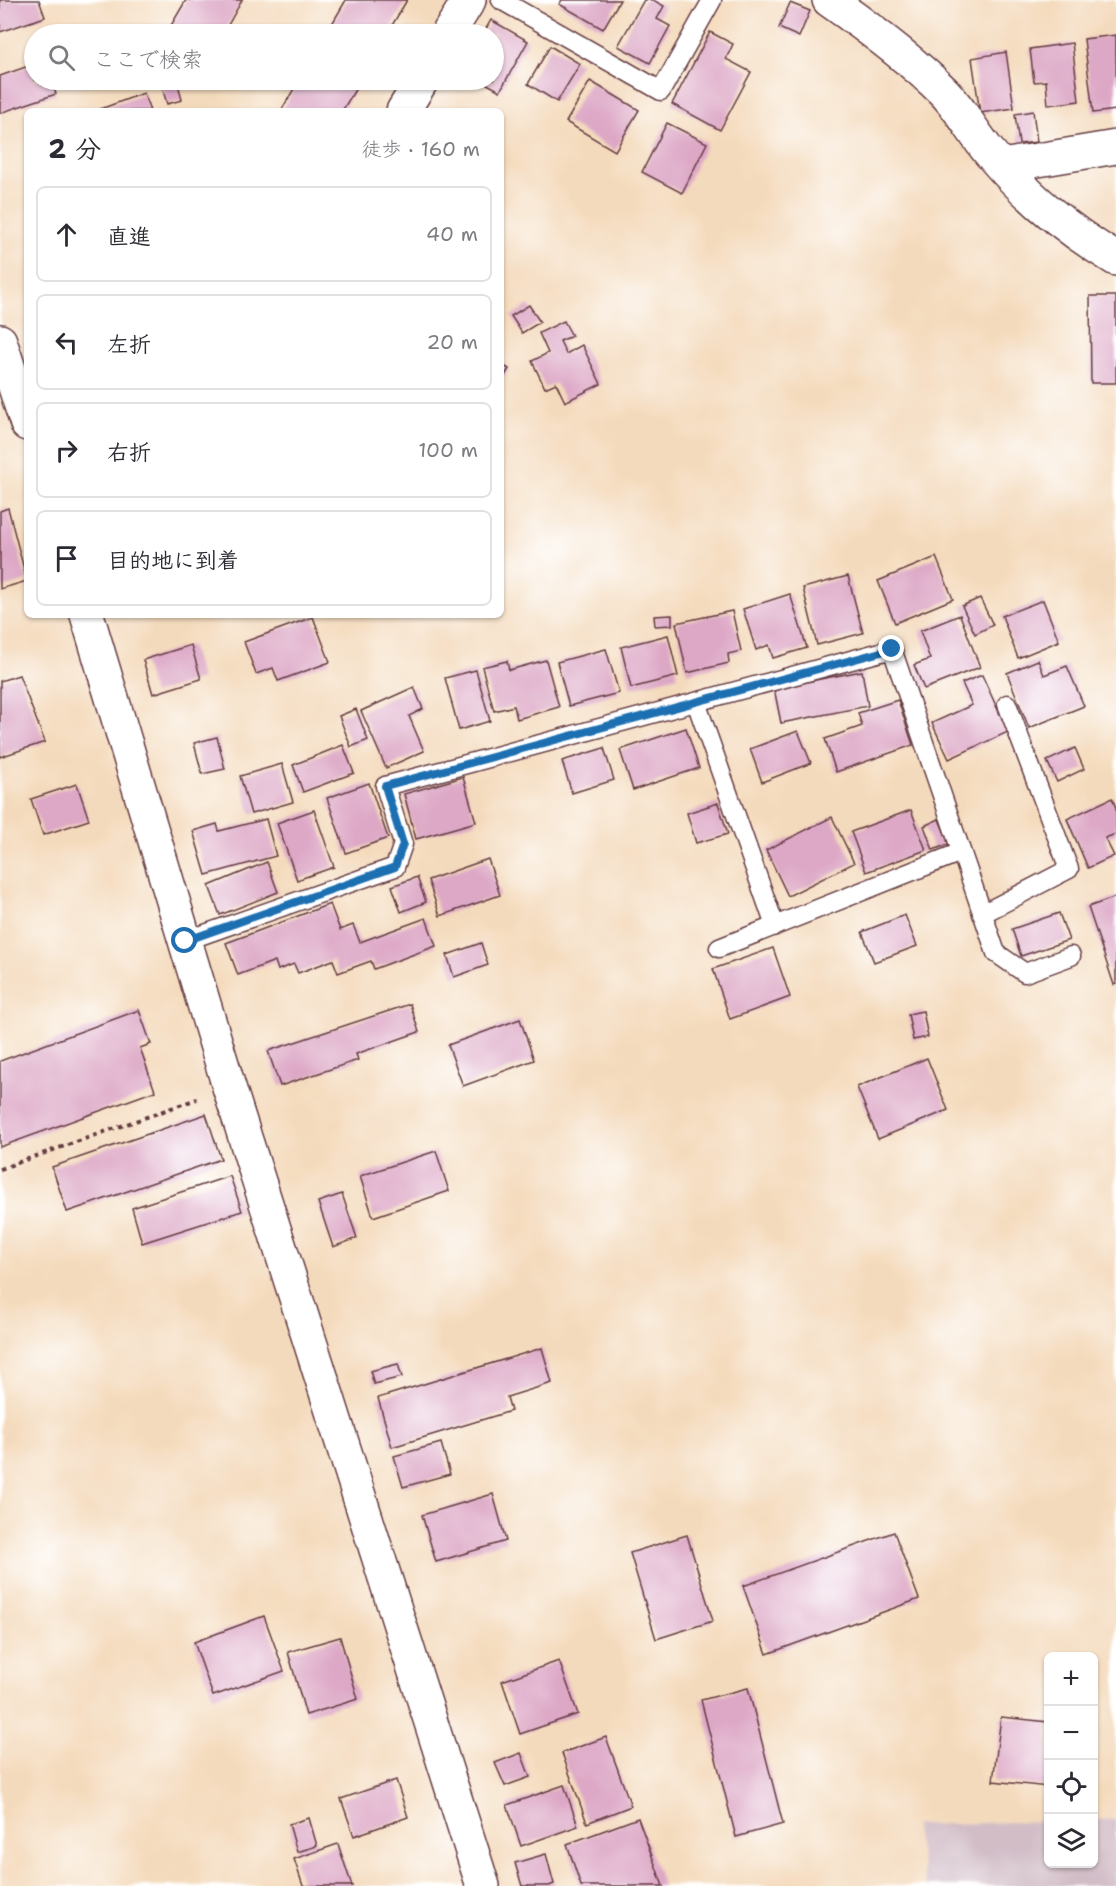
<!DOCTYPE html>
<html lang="ja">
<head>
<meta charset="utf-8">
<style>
  :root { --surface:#fff; --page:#f7f7f7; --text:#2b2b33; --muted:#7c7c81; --line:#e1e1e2 }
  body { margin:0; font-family:"Shantell Sans","Klee One",sans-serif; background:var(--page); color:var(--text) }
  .controls { position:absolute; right:18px; bottom:18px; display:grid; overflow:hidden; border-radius:9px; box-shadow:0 2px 4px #0004 }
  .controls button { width:54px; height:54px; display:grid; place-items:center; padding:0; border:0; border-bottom:2px solid var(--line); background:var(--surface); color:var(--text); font:30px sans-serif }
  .stop { position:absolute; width:18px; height:18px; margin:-14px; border:4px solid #1f6fb2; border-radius:50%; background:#fff }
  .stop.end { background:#1f6fb2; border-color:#fff; box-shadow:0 2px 6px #0008 }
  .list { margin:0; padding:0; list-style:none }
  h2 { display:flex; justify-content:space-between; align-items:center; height:78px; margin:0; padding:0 24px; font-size:26px }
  h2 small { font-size:20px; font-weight:400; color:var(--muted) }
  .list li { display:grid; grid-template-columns:39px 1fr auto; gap:18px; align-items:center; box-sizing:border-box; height:96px; margin:0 12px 12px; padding:0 12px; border:2px solid var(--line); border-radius:9px }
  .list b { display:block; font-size:22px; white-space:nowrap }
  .list em { font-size:20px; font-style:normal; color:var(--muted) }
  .icon { flex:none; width:33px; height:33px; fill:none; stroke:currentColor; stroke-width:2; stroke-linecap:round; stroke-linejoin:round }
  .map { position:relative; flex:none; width:1116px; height:1886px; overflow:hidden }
  .search { position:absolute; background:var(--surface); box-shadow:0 2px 4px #0004; left:24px; top:24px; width:480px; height:66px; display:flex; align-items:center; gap:15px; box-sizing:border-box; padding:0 21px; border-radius:33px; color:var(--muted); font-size:22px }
  .panel { position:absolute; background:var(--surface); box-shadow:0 2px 4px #0004; left:24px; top:108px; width:480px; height:510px; border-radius:9px }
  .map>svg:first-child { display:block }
  .industrial { fill:#d2bdc7 }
  .building { fill:#dda8c6 }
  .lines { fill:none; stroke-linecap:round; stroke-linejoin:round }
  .service-casing { stroke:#643b41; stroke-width:21 }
  .minor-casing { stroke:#643b41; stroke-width:36 }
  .tertiary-casing { stroke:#643b41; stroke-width:36 }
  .path { stroke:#643b41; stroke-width:4; stroke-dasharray:4.5 4.5; stroke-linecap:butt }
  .service { stroke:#fff; stroke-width:18 }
  .minor { stroke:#fff; stroke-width:33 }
  .tertiary { stroke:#fff; stroke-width:33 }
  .route { stroke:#1f6fb2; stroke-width:8 }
</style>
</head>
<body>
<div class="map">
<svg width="1116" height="1886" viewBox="0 0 1116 1886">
  <rect width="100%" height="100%" fill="#fff"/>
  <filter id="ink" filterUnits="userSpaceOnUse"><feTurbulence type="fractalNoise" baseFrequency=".0167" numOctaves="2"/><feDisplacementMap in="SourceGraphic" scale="12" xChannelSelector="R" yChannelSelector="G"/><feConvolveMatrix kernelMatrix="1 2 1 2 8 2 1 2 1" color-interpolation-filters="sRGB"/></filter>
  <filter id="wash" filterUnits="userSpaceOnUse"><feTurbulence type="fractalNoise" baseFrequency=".008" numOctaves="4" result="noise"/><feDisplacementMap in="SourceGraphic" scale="24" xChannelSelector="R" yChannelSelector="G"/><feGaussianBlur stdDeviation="1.35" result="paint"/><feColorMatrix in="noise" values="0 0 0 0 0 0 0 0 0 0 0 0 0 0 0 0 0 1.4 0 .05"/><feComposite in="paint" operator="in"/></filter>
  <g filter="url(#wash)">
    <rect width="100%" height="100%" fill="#f4dabc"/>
    <polygon class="industrial" points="1116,1819 1116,1886 926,1886 914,1825 1048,1821 1048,1864 1094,1864 1094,1820"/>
    <g id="blocks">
      <g class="building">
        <polygon points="0,0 39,0 45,17 0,32"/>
        <polygon points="186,0 242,0 223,34 166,34"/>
        <polygon points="346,0 407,0 387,34 326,34"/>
        <polygon points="562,0 620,0 603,29 559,4"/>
        <polygon points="644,0 653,0 664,6 657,19 670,26 650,63 618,46"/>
        <polygon points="790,3 810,11 799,37 779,28"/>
        <polygon points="491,20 528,41 500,91 480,80 494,80 494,34 483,34"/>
        <polygon points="710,32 733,44 726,59 751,72 720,130 672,104"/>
        <polygon points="1116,35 1116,110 1093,113 1084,39"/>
        <polygon points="1072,43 1079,101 1048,105 1046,81 1034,82 1030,49"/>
        <polygon points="550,46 580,64 557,102 528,84"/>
        <polygon points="1006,52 1014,108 980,113 972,58"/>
        <polygon points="34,64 34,80 51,80 56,94 0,113 0,76"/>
        <polygon points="160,80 177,80 182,100 167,104"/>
        <polygon points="299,80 361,80 342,111 281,111"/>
        <polygon points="590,81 639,110 615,151 566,122"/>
        <polygon points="144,93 150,111 95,111"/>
        <polygon points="1033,111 1037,142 1019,144 1015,114"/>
        <polygon points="667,123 707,143 682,193 642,172"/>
        <polygon points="1090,296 1116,296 1116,383 1091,383"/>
        <polygon points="529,305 540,322 522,333 511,316"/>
        <polygon points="564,321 572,336 560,341 566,354 582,345 601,384 565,402 556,383 545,388 532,361 548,353 539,333"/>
        <polygon points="501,364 509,369 501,382"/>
        <polygon points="8,508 27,581 0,589 0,511"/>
        <polygon points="936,557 953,599 895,623 878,581"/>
        <polygon points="848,576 863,633 817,645 803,588"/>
        <polygon points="790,594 807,648 773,658 769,645 756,650 743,609"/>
        <polygon points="980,598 993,625 975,634 962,606"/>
        <polygon points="1043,600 1059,641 1018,658 1002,616"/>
        <polygon points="732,611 741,651 728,654 729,663 687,673 676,623"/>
        <polygon points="672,615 672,625 655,626 654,616"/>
        <polygon points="960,615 980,667 924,689 914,665 930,659 920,631"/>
        <polygon points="313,617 330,662 278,681 273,668 256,674 244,642"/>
        <polygon points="668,635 678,676 631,688 621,647"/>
        <polygon points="191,645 201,679 153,694 143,660"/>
        <polygon points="606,649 619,693 569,706 557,662"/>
        <polygon points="546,660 559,707 517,719 514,706 494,711 482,667 507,661 509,670"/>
        <polygon points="1038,660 1044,675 1067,666 1084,706 1029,728 1007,673"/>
        <polygon points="476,670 490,721 459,730 445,678"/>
        <polygon points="862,671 868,706 781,723 774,688"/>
        <polygon points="19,675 45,742 0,757 0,681"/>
        <polygon points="982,675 1008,732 949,759 932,723 972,705 962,683"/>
        <polygon points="414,687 423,709 409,716 424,751 386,768 361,711"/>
        <polygon points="898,700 913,745 836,772 825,739 862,726 858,713"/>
        <polygon points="356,709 368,740 351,747 339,716"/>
        <polygon points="686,728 699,768 633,790 620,750"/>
        <polygon points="798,731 811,763 762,782 750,749"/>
        <polygon points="217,737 225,769 202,774 194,743"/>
        <polygon points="343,745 354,773 303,792 293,765"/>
        <polygon points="604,748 614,780 572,793 562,761"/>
        <polygon points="1075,748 1084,769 1057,782 1047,761"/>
        <polygon points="282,764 293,802 251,814 240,776"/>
        <polygon points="463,777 476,822 416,839 404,794"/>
        <polygon points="369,783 388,838 346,853 327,798"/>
        <polygon points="77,784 89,820 43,835 31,799"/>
        <polygon points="1112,798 1116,808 1116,834 1105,838 1114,856 1088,868 1067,819"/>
        <polygon points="718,803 728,834 696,843 687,813"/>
        <polygon points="314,810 334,867 297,880 277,823"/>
        <polygon points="911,810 926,850 866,872 851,832"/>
        <polygon points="832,817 854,863 788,896 766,850"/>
        <polygon points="266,819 276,856 206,875 193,831 217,824 219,831"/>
        <polygon points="939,819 949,844 933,850 924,826"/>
        <polygon points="488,859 500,895 440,916 428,880"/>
        <polygon points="267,862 278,892 220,915 209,886"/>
        <polygon points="417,877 426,902 401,912 392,886"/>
        <polygon points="1116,897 1116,984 1114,985 1088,907"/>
        <polygon points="330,904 340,930 353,925 360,942 426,918 436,946 374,969 371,961 338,973 333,960 298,973 294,964 278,970 275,961 238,975 226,943"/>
        <polygon points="1059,913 1069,940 1021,956 1012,929"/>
        <polygon points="905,915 917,946 874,962 862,932"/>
        <polygon points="481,943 488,965 454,977 447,955"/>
        <polygon points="773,948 790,997 730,1019 713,969"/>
        <polygon points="410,1004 419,1032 356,1054 358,1060 280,1086 268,1051"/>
        <polygon points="139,1010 151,1044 140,1048 155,1091 0,1147 0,1061"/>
        <polygon points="923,1011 928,1037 913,1040 908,1014"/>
        <polygon points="520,1019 534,1060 463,1086 448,1045"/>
        <polygon points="927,1058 948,1110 878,1139 857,1087"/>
        <polygon points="206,1114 221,1159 67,1212 52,1167"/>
        <polygon points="436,1151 449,1191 373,1217 360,1176"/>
        <polygon points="230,1176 242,1211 142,1243 132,1208"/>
        <polygon points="342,1194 357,1238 333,1247 318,1202"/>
        <polygon points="542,1348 552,1383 507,1397 511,1411 392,1447 378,1398"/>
        <polygon points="398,1364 402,1377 374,1384 370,1371"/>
        <polygon points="441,1443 450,1474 403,1487 394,1456"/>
        <polygon points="493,1494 506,1541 436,1562 422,1515"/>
        <polygon points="894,1532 919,1599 767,1654 743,1586"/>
        <polygon points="687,1535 713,1621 656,1639 630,1553"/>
        <polygon points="264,1616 284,1671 213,1696 194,1642"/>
        <polygon points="340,1637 358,1699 306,1715 288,1652"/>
        <polygon points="559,1661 578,1714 520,1734 502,1681"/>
        <polygon points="748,1688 783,1824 736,1837 701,1700"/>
        <polygon points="1001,1717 1048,1722 1048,1787 993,1781"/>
        <polygon points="606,1737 631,1806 587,1823 562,1753"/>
        <polygon points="521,1753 530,1777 505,1786 495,1763"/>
        <polygon points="396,1780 408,1817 354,1836 341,1799"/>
        <polygon points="564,1785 578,1826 521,1846 507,1805"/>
        <polygon points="309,1818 317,1846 297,1852 289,1824"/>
        <polygon points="638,1818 663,1886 581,1886 567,1844"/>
        <polygon points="338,1844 352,1886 303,1886 294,1859"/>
        <polygon points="546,1854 554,1884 549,1886 522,1886 515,1863"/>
      </g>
    </g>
  </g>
  <g filter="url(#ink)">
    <use href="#blocks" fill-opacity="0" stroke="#643b41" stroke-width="1.5"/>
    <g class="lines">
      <g class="service-casing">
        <g id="service">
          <polyline points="501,0 661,91 712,0"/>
          <polyline points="696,702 775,926"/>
          <polyline points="982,914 1069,869 1007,704"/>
          <polyline points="185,941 395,867 403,844 385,786 892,649 996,953 1025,973 1071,956"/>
          <polyline points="719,948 961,852"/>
        </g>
      </g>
      <g class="minor-casing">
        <g id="minor">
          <path d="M 829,0 C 869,28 908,57 943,91 C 961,109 974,134 990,153 C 1026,196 1069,231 1116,259"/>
          <polyline points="448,34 469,0"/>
          <polyline points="403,111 422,80"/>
          <polyline points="1002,166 1116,147"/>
        </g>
      </g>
      <g class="tertiary-casing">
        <g id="tertiary">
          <polyline points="0,341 27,424"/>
          <polyline points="87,615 229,1087 483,1886"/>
        </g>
      </g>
      <polyline class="path" points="0,1169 197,1099"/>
      <use href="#service" class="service"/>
      <use href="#minor" class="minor"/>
      <use href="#tertiary" class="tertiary"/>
    </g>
  </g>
  <g class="lines" filter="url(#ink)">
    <polyline class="route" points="185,941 395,867 403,844 385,786 892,649"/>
  </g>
</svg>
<div class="controls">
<button>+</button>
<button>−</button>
<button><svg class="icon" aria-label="locate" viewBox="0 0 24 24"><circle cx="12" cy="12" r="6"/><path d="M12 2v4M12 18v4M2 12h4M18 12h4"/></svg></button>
<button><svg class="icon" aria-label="layers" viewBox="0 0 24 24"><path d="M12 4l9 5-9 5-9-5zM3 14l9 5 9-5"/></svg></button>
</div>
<div class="stop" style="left:185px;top:941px"></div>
<div class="stop end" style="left:892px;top:649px"></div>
<div class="search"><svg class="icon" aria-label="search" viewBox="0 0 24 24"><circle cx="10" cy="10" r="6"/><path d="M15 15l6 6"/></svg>ここで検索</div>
<section class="panel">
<h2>2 分<small>徒歩 · 160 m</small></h2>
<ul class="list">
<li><svg class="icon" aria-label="ahead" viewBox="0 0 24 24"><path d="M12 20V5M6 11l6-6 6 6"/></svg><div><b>直進</b></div><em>40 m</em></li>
<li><svg class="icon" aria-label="left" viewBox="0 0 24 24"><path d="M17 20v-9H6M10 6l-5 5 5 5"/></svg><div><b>左折</b></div><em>20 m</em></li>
<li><svg class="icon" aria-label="right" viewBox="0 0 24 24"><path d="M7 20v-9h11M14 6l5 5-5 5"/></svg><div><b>右折</b></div><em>100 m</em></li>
<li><svg class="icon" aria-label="arrive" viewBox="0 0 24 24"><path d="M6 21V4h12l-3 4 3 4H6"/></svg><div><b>目的地に到着</b></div></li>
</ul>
</section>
</div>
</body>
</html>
